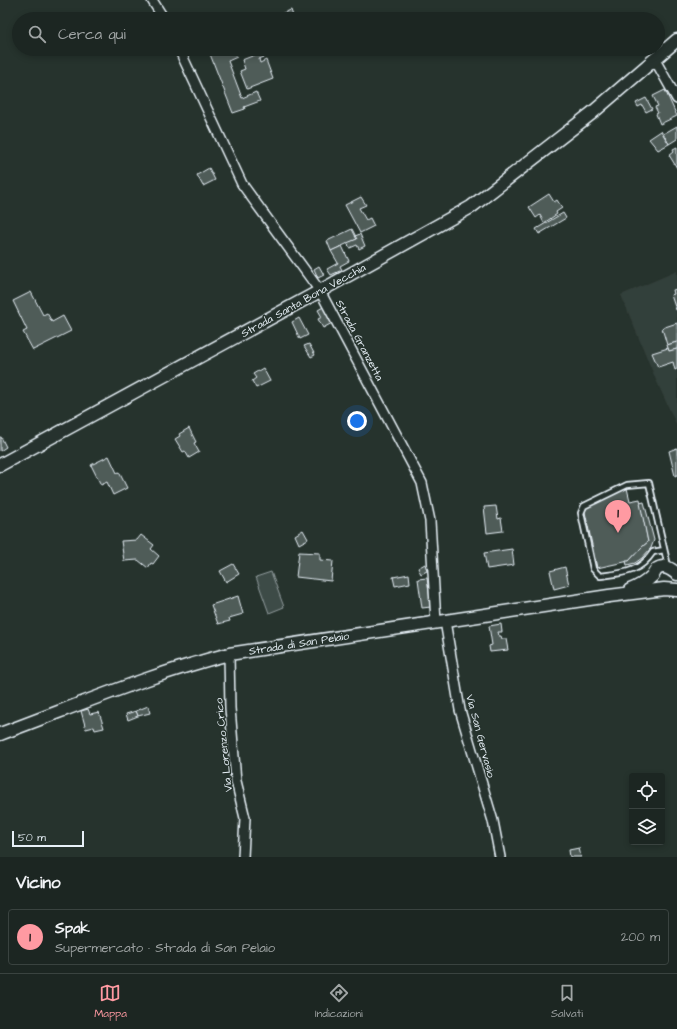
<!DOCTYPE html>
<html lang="it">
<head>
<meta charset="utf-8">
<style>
  :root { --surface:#1c2622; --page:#29322f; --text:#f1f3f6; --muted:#a0a5a5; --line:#3a4340; --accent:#ff9aa2 }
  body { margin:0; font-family:"Architects Daughter",sans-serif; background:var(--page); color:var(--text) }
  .controls { position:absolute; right:12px; bottom:12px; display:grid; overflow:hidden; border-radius:4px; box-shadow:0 2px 6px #0003 }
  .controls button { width:36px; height:36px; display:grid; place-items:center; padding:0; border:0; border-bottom:1px solid var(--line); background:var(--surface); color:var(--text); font:20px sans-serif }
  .scale { position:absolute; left:12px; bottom:10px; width:72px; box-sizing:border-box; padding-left:4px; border:2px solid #e8f1f8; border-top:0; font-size:11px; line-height:14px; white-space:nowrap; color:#e8f1f8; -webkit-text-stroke:3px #26332d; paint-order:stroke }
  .you { position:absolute; left:357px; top:421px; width:14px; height:14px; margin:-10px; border:3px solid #fff; border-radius:50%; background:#1a73e8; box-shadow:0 0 0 6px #1a73e833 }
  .badge { display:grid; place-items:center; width:26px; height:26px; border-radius:50%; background:var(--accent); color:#111; font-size:13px; font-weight:700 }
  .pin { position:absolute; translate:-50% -33px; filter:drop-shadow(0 1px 2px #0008) }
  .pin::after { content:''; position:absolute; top:21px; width:14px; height:12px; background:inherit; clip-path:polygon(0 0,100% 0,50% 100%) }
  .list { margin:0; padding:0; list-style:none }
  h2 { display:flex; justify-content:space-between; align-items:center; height:52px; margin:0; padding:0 16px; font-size:17px }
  h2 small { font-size:13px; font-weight:400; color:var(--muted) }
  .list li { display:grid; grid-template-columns:26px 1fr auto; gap:12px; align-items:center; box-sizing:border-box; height:56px; margin:0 8px 8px; padding:0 8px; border:1px solid var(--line); border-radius:4px }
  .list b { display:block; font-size:15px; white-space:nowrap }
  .list p { margin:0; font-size:13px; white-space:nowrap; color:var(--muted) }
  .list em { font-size:13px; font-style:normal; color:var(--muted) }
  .icon { flex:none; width:22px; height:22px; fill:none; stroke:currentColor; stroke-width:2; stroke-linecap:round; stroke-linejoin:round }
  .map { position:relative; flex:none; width:677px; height:857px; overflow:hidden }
  .search { position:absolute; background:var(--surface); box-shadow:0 2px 6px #0003; left:12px; right:12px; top:12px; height:44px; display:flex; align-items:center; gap:10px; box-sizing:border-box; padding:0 14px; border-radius:22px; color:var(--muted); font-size:15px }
  .sheet { height:116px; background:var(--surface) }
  nav { display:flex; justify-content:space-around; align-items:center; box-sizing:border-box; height:56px; border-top:1px solid var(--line); background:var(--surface); font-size:11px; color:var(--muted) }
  nav a { display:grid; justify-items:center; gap:2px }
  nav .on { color:var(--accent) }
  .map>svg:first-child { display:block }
  .built { fill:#333f3a }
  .green { fill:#3e4b47; stroke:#939ea0 }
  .building { fill:#505c59; stroke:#e8f1f8 }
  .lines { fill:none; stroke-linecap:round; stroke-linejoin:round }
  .lane-casing { stroke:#e8f1f8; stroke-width:8 }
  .street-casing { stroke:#e8f1f8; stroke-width:12 }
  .secondary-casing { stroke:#e8f1f8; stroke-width:15 }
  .lane { stroke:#26332d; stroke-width:4.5 }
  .street { stroke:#26332d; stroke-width:9 }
  .secondary { stroke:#26332d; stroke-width:12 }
  .labels { text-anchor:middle; stroke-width:3; stroke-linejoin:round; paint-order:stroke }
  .street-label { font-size:11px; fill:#e8f1f8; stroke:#26332d }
</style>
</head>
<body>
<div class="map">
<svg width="677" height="857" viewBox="0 0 677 857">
  <rect width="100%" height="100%" fill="#26332d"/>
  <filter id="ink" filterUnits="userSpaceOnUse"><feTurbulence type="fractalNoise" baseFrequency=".025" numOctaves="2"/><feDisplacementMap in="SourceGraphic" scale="8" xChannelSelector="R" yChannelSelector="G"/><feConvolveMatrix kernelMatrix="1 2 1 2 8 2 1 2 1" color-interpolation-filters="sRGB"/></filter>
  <g filter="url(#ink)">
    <polygon class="built" points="677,271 677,426 656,380 621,295"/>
    <polygon class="green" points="271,572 284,607 269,613 256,577"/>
    <g class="building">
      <polygon points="291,10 294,19 274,19 273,17"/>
      <polygon points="208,49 234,49 237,57 228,61 242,98 256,92 260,101 244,107 245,109 233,113"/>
      <polygon points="275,49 292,49 277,54"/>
      <polygon points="265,51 267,56 259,59 260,63 266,60 273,79 247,89 240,71 245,69 242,60"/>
      <polygon points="665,90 677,116 660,124 656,114 658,113 655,107 658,106 653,96"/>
      <polygon points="646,98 652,109 646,112 642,105 638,107 636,103"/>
      <polygon points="677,126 677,139 669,144 663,134"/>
      <polygon points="661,131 669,144 658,150 649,139"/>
      <polygon points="677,147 677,168 669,155 674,151 673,149"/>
      <polygon points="209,168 215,180 203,186 197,175"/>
      <polygon points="549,194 554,202 557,200 562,208 556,212 557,214 544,223 540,215 536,218 529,207"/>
      <polygon points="361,197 366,205 359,208 366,220 370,218 374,226 360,233 345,205"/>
      <polygon points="563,213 566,218 539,234 536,229"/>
      <polygon points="352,229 357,239 331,251 327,241"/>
      <polygon points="360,234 365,246 359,249 357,245 350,248 347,243 357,239 355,236"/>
      <polygon points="342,246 349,261 340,266 342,270 331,275 327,269 338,263 331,251"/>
      <polygon points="319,266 324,275 318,278 314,269"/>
      <polygon points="677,289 677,310 676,310 671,295 674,294 673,290"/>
      <polygon points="31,292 43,315 47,313 52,322 63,316 71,331 33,350 23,332 27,330 13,301"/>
      <polygon points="325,306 334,322 323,328 318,319 322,317 318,310"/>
      <polygon points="299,318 308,335 300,339 292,322"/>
      <polygon points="677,323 677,342 667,345 662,328"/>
      <polygon points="677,342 677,349 669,351 667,345"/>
      <polygon points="309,344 315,355 311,357 304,346"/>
      <polygon points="668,348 669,351 677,349 677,369 675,370 673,362 658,367 652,353"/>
      <polygon points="263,368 270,381 256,388 252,381 256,378 253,374"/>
      <polygon points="189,428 196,442 194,443 199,452 189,458 185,451 183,452 175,439 180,436 179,434"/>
      <polygon points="0,437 1,437 6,447 0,451"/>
      <polygon points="677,448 677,475 675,476 669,451"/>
      <polygon points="109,456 117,473 119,472 127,488 113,495 107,482 101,485 91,465"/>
      <polygon points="627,488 630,501 640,499 648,542 642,547 629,561 597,568 585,512 587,506"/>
      <polygon points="644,502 654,540 651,548 642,558 635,563 627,565 626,561 629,561 642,547 648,542 640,503"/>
      <polygon points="496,506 498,519 501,518 503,531 487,533 484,507"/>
      <polygon points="303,530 308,539 299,544 295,535"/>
      <polygon points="141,535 154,545 151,549 159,556 153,564 151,563 148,568 138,560 124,561 121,541 137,540"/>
      <polygon points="512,549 514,565 487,569 484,553"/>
      <polygon points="299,552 320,553 320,560 333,561 331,581 296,577"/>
      <polygon points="233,564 239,574 226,582 220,571"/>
      <polygon points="425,564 427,571 421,574 418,568"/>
      <polygon points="565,567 569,585 554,589 550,571"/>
      <polygon points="409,574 410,583 395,586 393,577"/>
      <polygon points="427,578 431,607 422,608 418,579"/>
      <polygon points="238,596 243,614 229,618 230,621 218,624 211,605"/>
      <polygon points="501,624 502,632 498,632 499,636 501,636 502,639 506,639 508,650 490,652 489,646 492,645 489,626"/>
      <polygon points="148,706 150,713 138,716 136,711"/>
      <polygon points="88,709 90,714 99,712 104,728 95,730 94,727 86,729 81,711"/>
      <polygon points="136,711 138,716 128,720 126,714"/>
      <polygon points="579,848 581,857 570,857 569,850"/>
    </g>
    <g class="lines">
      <g class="lane-casing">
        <path id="lane" d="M 664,550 L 653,552 C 639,573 623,573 600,576 L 593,569 L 581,513 L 584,506 L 627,485 L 649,483 L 668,566"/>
      </g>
      <g class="street-casing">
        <g id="street">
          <polyline points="152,0 164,19"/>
          <polyline points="179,49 242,184 320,291 422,483 430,521 436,622"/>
          <polyline points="655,60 677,99"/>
          <polyline points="445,621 460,710 493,821 500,857"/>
          <polyline points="229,654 230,708 236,781 245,818 243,857"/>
        </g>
      </g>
      <g class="secondary-casing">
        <g id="secondary">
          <polyline points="0,465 320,291 471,207 592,113 677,40"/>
          <path d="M 630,590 C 638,587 645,583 651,577 C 654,575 654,572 657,569 C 664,564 671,569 677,574"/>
          <path d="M 0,734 C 76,706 151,674 229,654 L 609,596 L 664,589 L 677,590"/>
        </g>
      </g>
      <use href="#lane" class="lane"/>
      <use href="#street" class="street"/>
      <use href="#secondary" class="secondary"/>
    </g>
  </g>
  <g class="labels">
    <g class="street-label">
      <text transform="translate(303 300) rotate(-29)" y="4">Strada Santa Bona Vecchia</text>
      <text transform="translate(360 340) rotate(62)" y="4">Strada Granzetta</text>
      <text transform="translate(299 643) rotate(-9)" y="4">Strada di San Pelaio</text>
      <text transform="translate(481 736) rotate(75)" y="4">Via San Gervasio</text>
      <text transform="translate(223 745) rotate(-96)" y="4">Via Lorenzo Crico</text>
    </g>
  </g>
</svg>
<div class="controls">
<button><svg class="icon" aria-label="locate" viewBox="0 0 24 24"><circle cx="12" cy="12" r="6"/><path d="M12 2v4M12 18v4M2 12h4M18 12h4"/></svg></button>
<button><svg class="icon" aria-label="layers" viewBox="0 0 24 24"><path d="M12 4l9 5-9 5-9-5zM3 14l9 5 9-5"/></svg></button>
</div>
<div class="scale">50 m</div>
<div class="you"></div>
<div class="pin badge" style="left:618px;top:533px">1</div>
<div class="search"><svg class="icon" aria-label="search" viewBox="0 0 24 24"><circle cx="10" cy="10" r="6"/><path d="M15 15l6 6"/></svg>Cerca qui</div>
</div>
<section class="sheet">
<h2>Vicino<small></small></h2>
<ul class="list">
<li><span class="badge">1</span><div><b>Spak</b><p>Supermercato · Strada di San Pelaio</p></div><em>200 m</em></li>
</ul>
</section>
<nav>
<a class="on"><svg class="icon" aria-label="map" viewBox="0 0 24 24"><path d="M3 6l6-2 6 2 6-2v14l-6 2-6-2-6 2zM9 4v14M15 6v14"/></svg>Mappa</a>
<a><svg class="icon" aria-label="directions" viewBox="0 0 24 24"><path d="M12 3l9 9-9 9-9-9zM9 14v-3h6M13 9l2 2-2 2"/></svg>Indicazioni</a>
<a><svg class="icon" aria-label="saved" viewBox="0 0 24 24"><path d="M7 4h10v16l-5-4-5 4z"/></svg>Salvati</a>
</nav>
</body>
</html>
